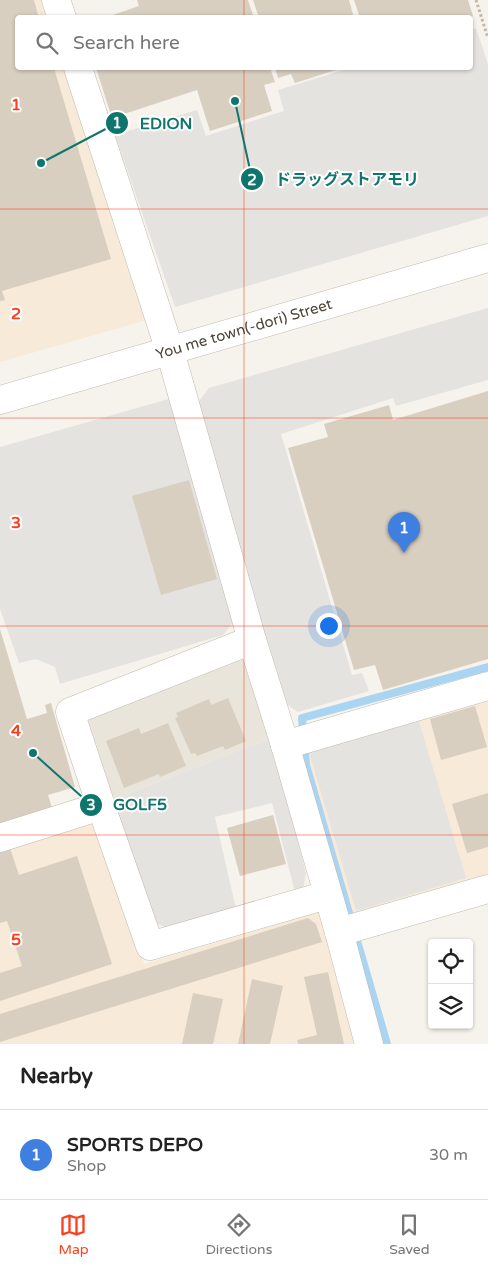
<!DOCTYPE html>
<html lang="en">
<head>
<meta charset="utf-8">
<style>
  :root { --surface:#fff; --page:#f2f2f2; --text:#222; --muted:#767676; --line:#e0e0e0; --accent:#fc3f1d }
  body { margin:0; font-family:"Varela Round","Noto Sans JP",sans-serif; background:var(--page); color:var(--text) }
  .controls { position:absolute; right:15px; bottom:15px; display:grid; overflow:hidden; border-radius:5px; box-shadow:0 1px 4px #0004 }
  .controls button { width:45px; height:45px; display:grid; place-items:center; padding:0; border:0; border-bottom:1px solid var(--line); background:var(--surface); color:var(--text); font:25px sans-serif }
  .you { position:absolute; left:328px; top:625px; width:18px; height:18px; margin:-12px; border:4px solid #fff; border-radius:50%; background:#1a73e8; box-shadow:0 0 0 8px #1a73e833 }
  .badge { display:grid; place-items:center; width:32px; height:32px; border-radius:50%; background:var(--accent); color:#fff; font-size:16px; font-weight:700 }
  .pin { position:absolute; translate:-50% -41px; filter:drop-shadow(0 1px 2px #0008) }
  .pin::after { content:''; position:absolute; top:26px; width:18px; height:15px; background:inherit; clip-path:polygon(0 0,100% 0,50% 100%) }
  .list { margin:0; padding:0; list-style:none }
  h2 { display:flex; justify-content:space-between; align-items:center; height:65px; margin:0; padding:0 20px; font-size:21px }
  h2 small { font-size:16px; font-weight:400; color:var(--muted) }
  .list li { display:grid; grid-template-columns:32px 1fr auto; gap:15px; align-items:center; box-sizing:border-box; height:90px; padding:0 20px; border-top:1px solid var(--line) }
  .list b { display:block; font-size:19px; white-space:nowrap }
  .list p { margin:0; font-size:16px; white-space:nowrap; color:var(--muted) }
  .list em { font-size:16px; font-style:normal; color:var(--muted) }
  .icon { flex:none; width:28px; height:28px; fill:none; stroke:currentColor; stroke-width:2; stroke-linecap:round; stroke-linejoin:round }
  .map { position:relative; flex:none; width:488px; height:1044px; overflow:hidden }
  .search { position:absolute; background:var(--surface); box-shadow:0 1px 4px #0004; left:15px; right:15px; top:15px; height:55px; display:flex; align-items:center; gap:12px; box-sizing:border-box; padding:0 18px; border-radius:5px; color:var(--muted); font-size:19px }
  .sheet { height:155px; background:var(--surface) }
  nav { display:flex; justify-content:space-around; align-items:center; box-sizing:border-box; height:70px; border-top:1px solid var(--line); background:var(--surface); font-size:14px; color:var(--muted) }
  nav a { display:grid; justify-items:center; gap:2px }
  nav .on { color:var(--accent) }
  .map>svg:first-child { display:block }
  .residential { fill:#eae5da }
  .commercial { fill:#f7ead8 }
  .parking { fill:#e5e3e0 }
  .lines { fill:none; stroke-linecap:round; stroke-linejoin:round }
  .stream { stroke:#a9d4f2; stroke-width:8 }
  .building { fill:#d8cfc1 }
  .minor-casing { stroke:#c2bbae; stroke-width:29 }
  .tertiary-casing { stroke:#c2bbae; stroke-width:29 }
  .path { stroke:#c4b79f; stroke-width:3; stroke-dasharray:2.5 2.5; stroke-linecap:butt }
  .minor { stroke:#fff; stroke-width:28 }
  .tertiary { stroke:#fff; stroke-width:28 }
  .grid { fill:none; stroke:#fc3f1d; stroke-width:1; stroke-opacity:0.55 }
  .labels { text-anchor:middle; stroke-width:4; stroke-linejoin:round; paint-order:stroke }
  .street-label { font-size:15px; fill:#4b4439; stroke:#fff }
  .grid-label { font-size:16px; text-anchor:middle; font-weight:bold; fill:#fc3f1d; stroke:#fff; stroke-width:4; stroke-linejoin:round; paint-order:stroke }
  .leader { fill:none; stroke:#0f766e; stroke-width:2 }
  .callout-dot { fill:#0f766e; stroke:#fff; stroke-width:2 }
  .mark-label { font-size:15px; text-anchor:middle; font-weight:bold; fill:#fff }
  .callout-label { font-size:16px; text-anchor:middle; font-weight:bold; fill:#0f766e; stroke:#fff; stroke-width:4; stroke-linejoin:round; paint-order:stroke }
</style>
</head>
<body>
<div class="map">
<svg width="488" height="1044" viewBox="0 0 488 1044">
  <rect width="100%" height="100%" fill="#f6f3ec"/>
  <polygon class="residential" points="245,655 271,738 112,800 84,716"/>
  <g class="commercial">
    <polygon points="0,0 44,0 50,17 18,18 18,68 66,68 147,320 0,362"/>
    <polygon points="488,696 488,875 345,916 299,753"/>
    <polygon points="94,815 144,964 319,912 359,1044 0,1044 0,845"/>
  </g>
  <g class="parking">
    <polygon points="476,28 488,64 488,216 175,307 115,135 197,110 206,136 284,111 278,90 350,68 470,68 471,30"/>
    <polygon points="488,308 488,380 396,406 393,398 281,434 352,675 362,673 369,691 298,712 286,704 196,405 209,388"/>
    <polygon points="172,398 234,621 223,635 60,684 55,667 36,659 19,663 0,609 0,447"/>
    <polygon points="418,718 466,878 356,911 309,752"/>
    <polygon points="271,738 306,873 303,889 295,892 272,803 215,817 236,909 168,928 153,922 112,800"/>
  </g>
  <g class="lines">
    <polyline class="stream" points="387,1044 306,765 302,718 488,667"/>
  </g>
  <g class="building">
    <polygon points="0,0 34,0 39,18 18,18 18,68 54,68 111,259 2,291 5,300 0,301"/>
    <polygon points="137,0 248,0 254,18 104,18 139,6"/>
    <polygon points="253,0 349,0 354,18 259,18"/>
    <polygon points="354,0 468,0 473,16 469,18 360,18"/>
    <polygon points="96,68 270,68 275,82 264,85 272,111 210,131 197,90 112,118"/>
    <polygon points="275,68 342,68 295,83 291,74 278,78"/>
    <polygon points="488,391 488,659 383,690 375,665 354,670 288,448 328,437 324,424 389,405 393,420"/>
    <polygon points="189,480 217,579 161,595 132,496"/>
    <polygon points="0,629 27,719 47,713 45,705 51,703 75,787 48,795 52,808 0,823"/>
    <polygon points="228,698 246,741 225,750 223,746 197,756 195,753 191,754 175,718 178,717 176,713 209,699 211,705"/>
    <polygon points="475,706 487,747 441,760 430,719"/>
    <polygon points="168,723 186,766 160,777 159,774 124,788 106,741 139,728 141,734"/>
    <polygon points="488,793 488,847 467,853 452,804"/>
    <polygon points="273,815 286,864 240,876 227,828"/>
    <polygon points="9,845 19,875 77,856 112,964 0,1001 0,973 22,966 7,921 0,923 0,848"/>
    <polygon points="308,918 316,924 322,942 0,1042 0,1014"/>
    <polygon points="328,972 344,1044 298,1044 297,1040 317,1035 304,977"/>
    <polygon points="252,979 283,986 270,1044 238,1044"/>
    <polygon points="193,993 223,999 213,1044 182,1044"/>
  </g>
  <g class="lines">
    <g class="minor-casing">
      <g id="minor">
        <polyline points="56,0 62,18"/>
        <polyline points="78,68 170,351 252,640 285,745 339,932 369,1044"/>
        <polyline points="285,745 488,686"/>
        <polyline points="101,806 150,946 327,895"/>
        <polyline points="0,838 101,806 70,712 252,640"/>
        <polyline points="339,932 488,889"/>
      </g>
    </g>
    <g class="tertiary-casing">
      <g id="tertiary">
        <path id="s1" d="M 0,400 L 488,258"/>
      </g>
    </g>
    <polyline class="path" points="476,0 488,38"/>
    <use href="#minor" class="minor"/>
    <use href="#tertiary" class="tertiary"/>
  </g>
  <path class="grid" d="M 244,0 L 244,18M 244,68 L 244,1044M 0,209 L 488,209M 0,418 L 488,418M 0,626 L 488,626M 0,835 L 488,835"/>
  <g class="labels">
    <g class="street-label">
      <text dy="5" stroke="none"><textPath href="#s1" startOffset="254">You me town(-dori) Street</textPath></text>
    </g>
  </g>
  <g class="grid-label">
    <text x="16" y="110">1</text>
    <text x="16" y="319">2</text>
    <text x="16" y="528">3</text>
    <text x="16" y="736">4</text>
    <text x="16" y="945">5</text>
  </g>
  <path class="leader" d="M41 163L117 123M235 101L252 179M33 753L91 805"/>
  <g class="callout-dot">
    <circle cx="41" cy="163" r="5"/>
    <circle cx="235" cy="101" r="5"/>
    <circle cx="33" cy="753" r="5"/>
    <circle cx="117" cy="123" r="12"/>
    <circle cx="252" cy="179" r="12"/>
    <circle cx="91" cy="805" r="12"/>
  </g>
  <g class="mark-label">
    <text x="117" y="128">1</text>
    <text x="252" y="185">2</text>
    <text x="91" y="810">3</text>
  </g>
  <g class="callout-label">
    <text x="166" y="129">EDION</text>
    <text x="347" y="185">ドラッグストアモリ</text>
    <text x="140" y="810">GOLF5</text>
  </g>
</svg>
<div class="controls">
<button><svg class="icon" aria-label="locate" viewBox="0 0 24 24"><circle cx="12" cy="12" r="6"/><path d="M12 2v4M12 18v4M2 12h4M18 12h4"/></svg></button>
<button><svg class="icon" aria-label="layers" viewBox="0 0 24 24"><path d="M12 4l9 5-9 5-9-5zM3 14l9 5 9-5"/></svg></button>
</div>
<div class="you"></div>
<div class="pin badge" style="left:404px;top:553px;background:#3f7fe0">1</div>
<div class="search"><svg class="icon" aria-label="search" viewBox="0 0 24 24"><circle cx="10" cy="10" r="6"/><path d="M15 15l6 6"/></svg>Search here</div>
</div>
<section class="sheet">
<h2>Nearby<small></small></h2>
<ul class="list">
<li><span class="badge" style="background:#3f7fe0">1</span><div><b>SPORTS DEPO</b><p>Shop</p></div><em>30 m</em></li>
</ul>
</section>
<nav>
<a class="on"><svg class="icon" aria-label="map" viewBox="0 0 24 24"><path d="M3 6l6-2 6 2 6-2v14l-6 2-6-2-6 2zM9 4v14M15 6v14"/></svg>Map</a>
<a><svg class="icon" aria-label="directions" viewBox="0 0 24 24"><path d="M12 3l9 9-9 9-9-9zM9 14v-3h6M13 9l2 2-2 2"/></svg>Directions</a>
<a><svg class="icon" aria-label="saved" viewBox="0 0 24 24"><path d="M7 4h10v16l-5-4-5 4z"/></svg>Saved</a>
</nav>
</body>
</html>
